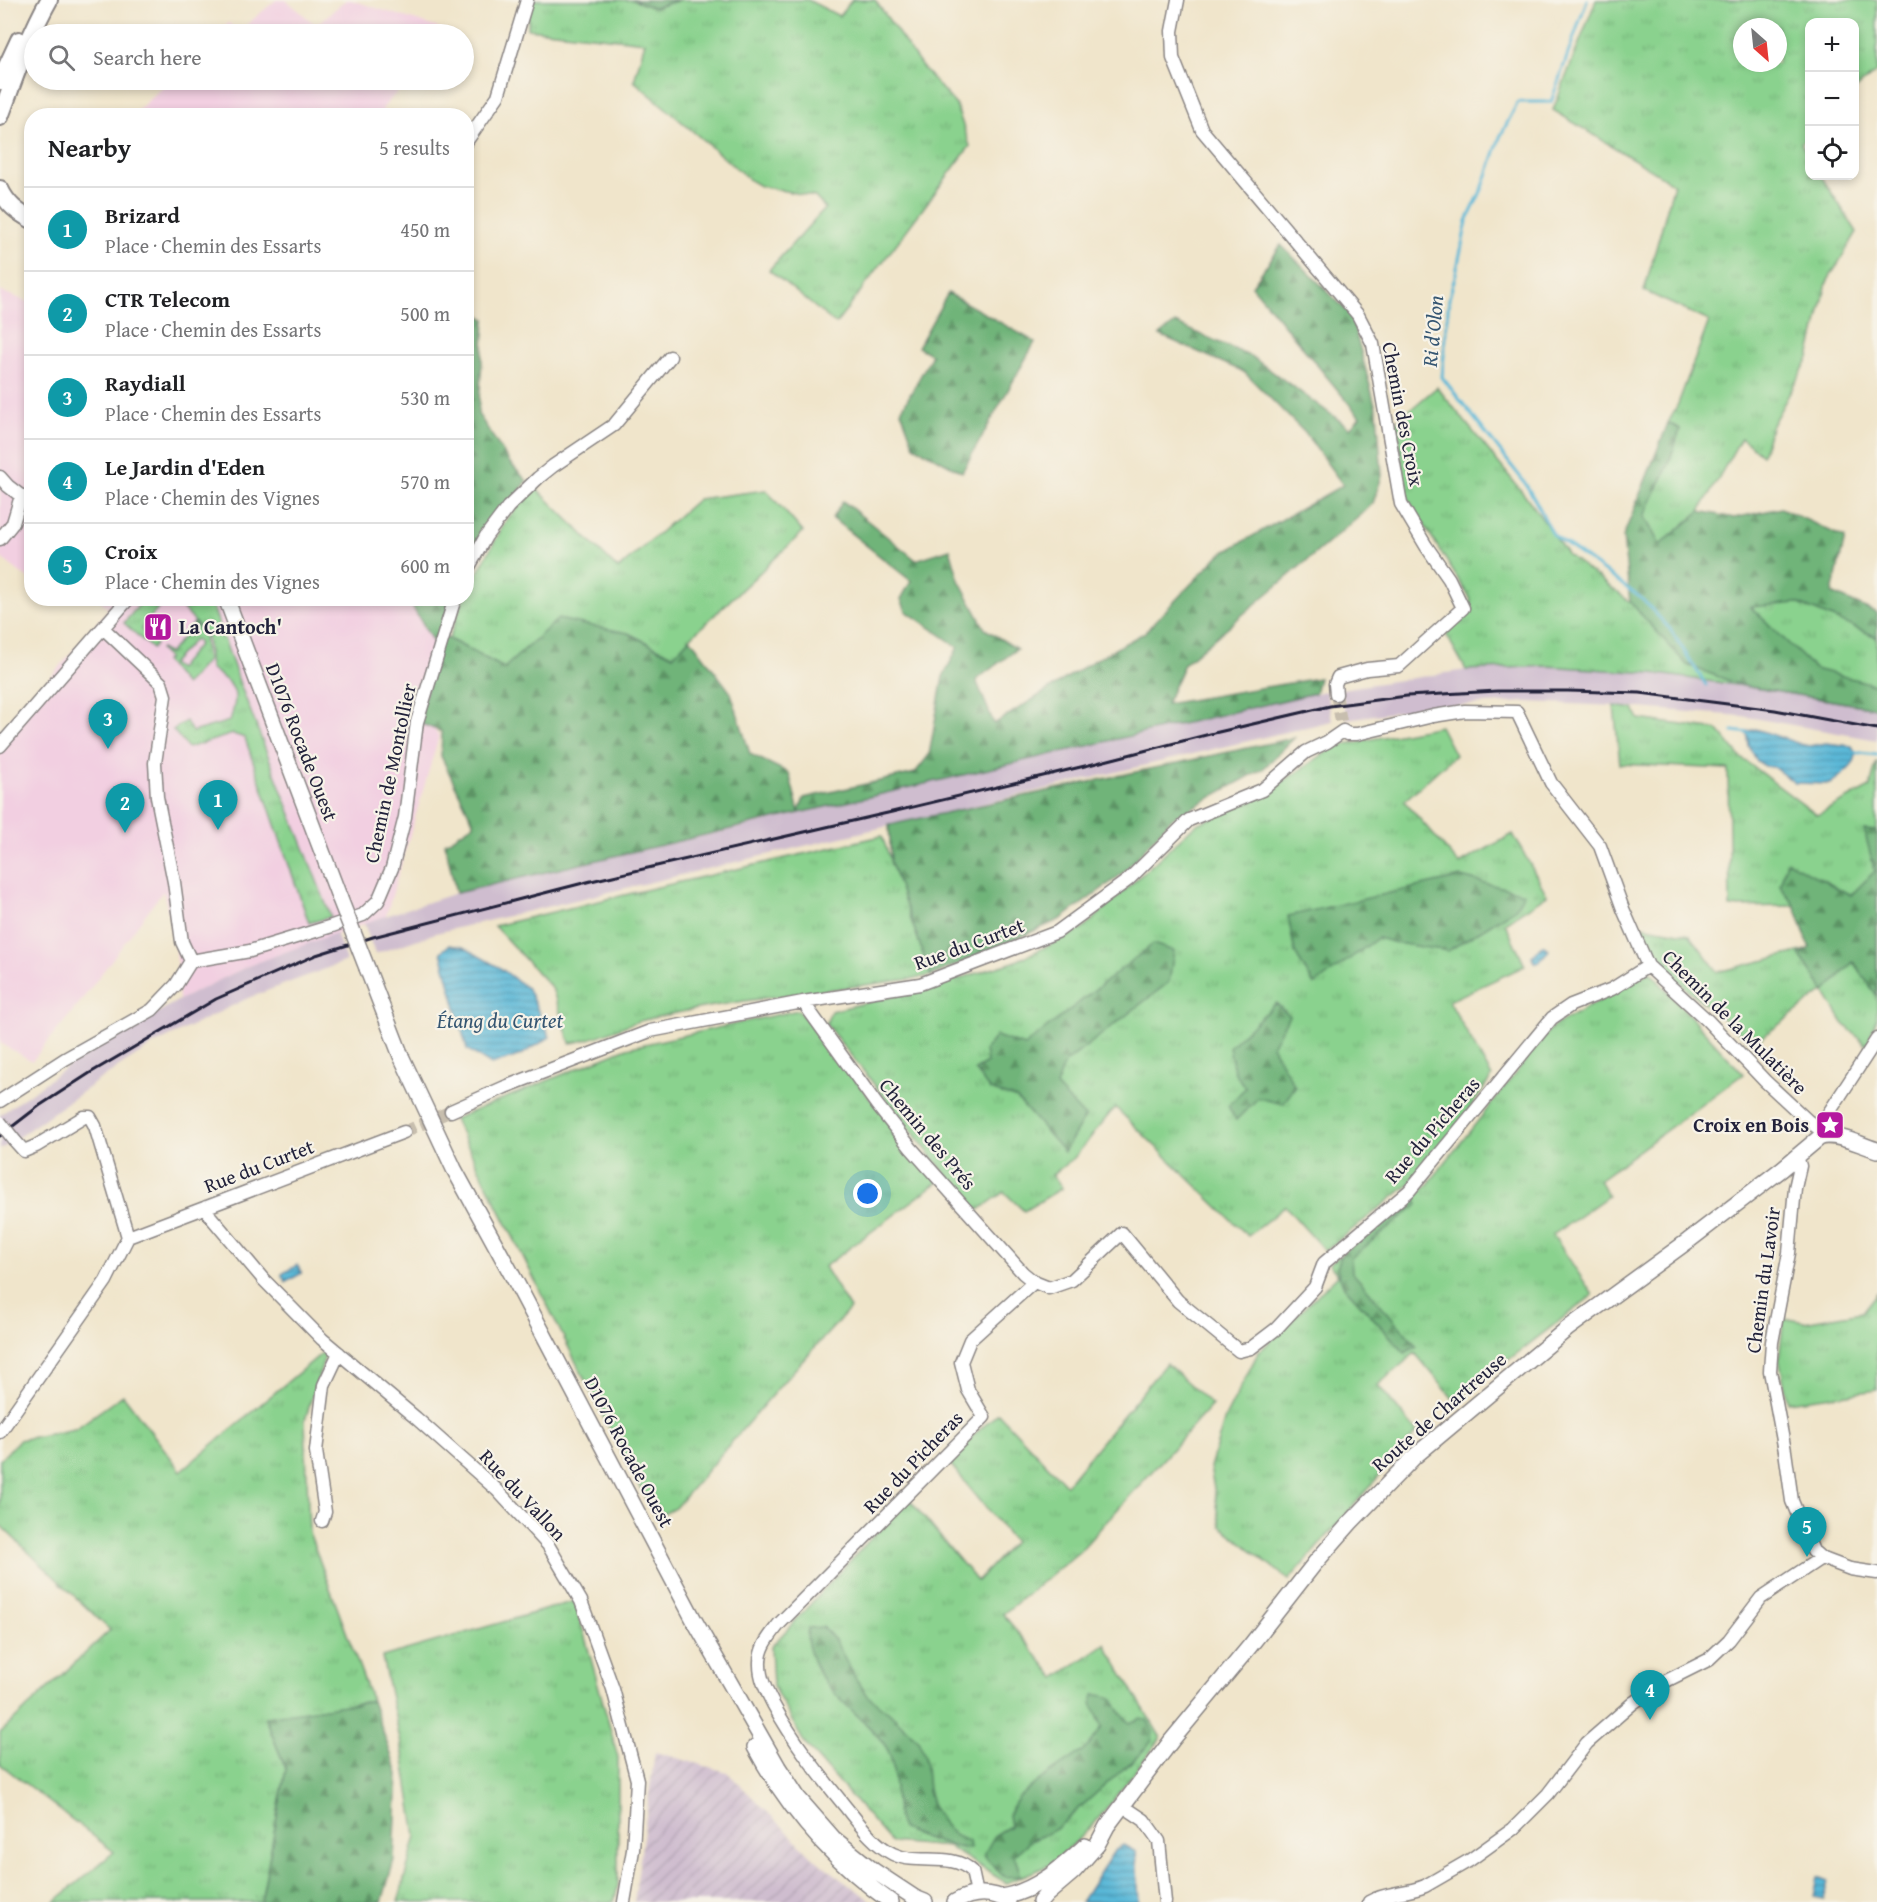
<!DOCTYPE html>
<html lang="en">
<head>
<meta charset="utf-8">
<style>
	:root { --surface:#fff; --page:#f6f6f6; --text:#202124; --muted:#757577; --line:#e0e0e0; --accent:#0b8043 }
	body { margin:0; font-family:"Gentium Book Plus",serif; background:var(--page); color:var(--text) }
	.controls { position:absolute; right:18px; top:18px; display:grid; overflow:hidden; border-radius:12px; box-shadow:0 3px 9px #0003 }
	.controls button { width:54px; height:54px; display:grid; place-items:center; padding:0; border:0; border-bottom:2px solid var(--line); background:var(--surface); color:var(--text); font:30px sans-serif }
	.compass { position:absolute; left:1733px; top:18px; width:54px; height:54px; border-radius:50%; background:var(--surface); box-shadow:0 3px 9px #0003; rotate:153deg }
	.you { position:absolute; left:868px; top:1194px; width:21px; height:21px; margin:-15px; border:4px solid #fff; border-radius:50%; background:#1a73e8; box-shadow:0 0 0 9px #1a73e833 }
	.badge { display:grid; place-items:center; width:39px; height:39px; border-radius:50%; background:var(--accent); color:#fff; font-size:20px; font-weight:700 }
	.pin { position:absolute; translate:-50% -50px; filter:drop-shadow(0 2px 3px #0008) }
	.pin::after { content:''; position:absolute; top:32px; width:21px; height:18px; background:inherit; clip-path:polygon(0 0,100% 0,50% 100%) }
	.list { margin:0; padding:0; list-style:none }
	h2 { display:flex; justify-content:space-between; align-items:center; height:78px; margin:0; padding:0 24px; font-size:26px }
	h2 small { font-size:20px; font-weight:400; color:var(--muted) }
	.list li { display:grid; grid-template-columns:39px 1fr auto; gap:18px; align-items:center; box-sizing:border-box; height:84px; padding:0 24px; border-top:2px solid var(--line) }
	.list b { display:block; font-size:22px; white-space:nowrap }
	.list p { margin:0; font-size:20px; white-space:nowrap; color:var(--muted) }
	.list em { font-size:20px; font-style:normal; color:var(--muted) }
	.icon { flex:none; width:33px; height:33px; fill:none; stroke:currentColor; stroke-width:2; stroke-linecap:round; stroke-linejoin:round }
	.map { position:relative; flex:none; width:1877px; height:1902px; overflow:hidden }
	.search { position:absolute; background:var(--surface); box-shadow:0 3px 9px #0003; left:24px; top:24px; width:450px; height:66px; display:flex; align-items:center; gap:15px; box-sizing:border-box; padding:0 21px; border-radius:33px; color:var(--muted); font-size:22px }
	.panel { position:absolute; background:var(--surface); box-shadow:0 3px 9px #0003; left:24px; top:108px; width:450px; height:498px; border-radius:24px }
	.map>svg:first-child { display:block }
	.built { fill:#f2cfe1 }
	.industrial { fill:url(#industrial-furrows) }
	.railway { fill:#cfbdcf }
	.grass { fill:url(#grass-tufts); stroke:#567a64; stroke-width:1.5; fill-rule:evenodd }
	.forest { fill:url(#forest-firs); stroke:#486b5a; stroke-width:1.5 }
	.water { fill:url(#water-rules); stroke:#3e6c89; stroke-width:1.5 }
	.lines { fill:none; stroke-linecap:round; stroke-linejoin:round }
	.stream { stroke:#59b7d7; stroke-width:3 }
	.minor-tunnel { stroke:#c7beae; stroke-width:12; stroke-dasharray:12 6; stroke-linecap:butt }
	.minor-casing { stroke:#898483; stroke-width:15 }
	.major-casing { stroke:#898483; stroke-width:18 }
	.highway-casing { stroke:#898483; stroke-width:20 }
	.minor { stroke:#fff; stroke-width:12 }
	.major { stroke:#fff; stroke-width:15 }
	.highway { stroke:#fff; stroke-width:16 }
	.rail { stroke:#22223b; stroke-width:3 }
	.minor-bridge-casing { stroke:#898483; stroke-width:15; stroke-linecap:butt }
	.major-bridge-casing { stroke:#898483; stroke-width:18; stroke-linecap:butt }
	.minor-bridge { stroke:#fff; stroke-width:12 }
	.major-bridge { stroke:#fff; stroke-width:15 }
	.labels { text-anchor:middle; stroke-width:4.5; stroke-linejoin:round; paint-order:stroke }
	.street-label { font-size:20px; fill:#22223b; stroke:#f7f3e8 }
	.poi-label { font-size:20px; font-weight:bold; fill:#22223b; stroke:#f7f3e8; text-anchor:start }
	.water-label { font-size:21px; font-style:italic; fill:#355672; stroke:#f7f3e8 }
</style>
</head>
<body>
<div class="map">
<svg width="1877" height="1902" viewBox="0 0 1877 1902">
	<defs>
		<pattern id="industrial-furrows" width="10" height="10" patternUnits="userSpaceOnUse" patternTransform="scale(1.5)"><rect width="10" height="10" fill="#cfbdcf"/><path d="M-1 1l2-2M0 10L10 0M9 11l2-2" fill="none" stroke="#b1a2b3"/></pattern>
		<pattern id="grass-tufts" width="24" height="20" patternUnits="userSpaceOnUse" patternTransform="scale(1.5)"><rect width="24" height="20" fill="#8ad28e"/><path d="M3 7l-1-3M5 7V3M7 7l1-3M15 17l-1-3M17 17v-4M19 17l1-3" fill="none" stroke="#77b47b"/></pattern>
		<pattern id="forest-firs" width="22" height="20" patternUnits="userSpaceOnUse" patternTransform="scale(1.5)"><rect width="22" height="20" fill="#6fb479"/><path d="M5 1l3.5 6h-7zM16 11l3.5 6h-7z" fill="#5b9264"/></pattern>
		<pattern id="water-rules" width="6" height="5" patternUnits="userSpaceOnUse" patternTransform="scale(1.5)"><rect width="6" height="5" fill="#59b7d7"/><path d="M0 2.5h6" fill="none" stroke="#4994b0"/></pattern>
	</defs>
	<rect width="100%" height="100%" fill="#f7f3e8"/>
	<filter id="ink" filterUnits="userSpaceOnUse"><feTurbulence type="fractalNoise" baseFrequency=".0167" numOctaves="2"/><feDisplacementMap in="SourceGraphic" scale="12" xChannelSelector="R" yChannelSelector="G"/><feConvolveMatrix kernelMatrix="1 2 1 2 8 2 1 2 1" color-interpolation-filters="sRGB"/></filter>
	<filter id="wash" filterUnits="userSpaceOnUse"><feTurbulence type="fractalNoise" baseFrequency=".008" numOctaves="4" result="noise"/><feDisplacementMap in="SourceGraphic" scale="24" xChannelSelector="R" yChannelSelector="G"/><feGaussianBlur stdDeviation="1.35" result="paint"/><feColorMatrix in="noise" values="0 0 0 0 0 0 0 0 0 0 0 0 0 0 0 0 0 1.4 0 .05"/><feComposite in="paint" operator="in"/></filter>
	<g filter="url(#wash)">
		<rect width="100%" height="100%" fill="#f0e5cb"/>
		<path class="built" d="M276 0H286L316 25 346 0H351L451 32 449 34H217L229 23 238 32Z
			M170 80H408L382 109 388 115H139L136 112Z
			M0 291 31 303V581L0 557Z
			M99 599H414L442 652 428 721 439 736 386 916 248 966 179 1000 176 943 163 891 78 1005 32 1061 0 1043V736L109 609Z"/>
		<path class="industrial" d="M655 1752 727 1772 816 1860 873 1902H634Z"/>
		<path class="railway" d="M1547 666 1652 673 1743 686 1877 708V740L1742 716 1614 706 1526 702 1430 707 1347 719 1341 689 1466 670Z
			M1326 691 1332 721 436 933 375 954 364 923 456 893 799 814 1200 716Z
			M336 933 346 961 248 998 155 1044 103 1077 0 1150V1115L71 1064 179 1000 248 966Z"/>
		<path class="grass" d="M528 0H633L654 8 680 0H808L839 16 852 0H875L922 67 956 105 970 146 836 324 769 270 825 208 815 197 760 186 751 181 634 81 645 42 528 29Z
			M1596 0H1877V71L1855 90 1854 22H1810L1809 134 1801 143 1809 157 1810 176H1821L1857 232 1827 282 1809 358 1772 425 1762 455 1741 438 1700 511 1660 545 1644 516 1668 466 1680 429 1668 423 1678 404 1709 321 1644 291 1674 184 1553 110ZM1742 27H1778V63H1742Z
			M1437 387 1531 503 1567 554 1630 602 1797 603 1877 637V708L1743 686 1652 673 1547 666 1466 670 1446 634 1471 600 1406 496 1397 421Z
			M536 488 618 569 698 499 766 490 803 532 690 638 674 656 628 633 504 668 449 639 463 599 466 598 467 592 507 519Z
			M144 599H166L141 629 156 644 152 649 124 623Z
			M174 599H210L240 684 331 917 309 923 245 738 233 734 188 748 173 730 186 721 192 732 230 721C240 689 236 687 210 668L207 635Z
			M194 623 204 636 207 661 185 685 165 661 168 658 160 650 161 649 169 654ZM195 639 199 644 178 669 171 664Z
			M1614 706 1634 709 1639 719 1718 730 1740 757 1817 815 1870 787 1877 761V1017L1867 1046 1843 1023 1824 991 1753 1044 1679 982 1636 925 1690 935 1718 972 1810 949 1795 906 1730 907 1728 769 1620 764Z
			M1440 726 1455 755 1404 801 1459 864 1513 834 1547 895 1505 923 1525 966 1449 1001 1492 1077 1425 1172 1325 1251 1285 1206 1248 1236 1115 1107 1074 1158 1052 1175 1062 1188 1024 1211 1004 1192 976 1212 826 1024 831 1011 928 988 1014 962 1083 929 1195 825 1258 798 1336 746Z
			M882 836 931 976C836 990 738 998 644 1020 618 1026 597 1040 570 1043L552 988 494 926 654 888Z
			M1650 972 1743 1074 1599 1180 1608 1196 1553 1235 1593 1295 1455 1401 1415 1353 1378 1385 1417 1432 1289 1580 1221 1526 1210 1467 1225 1418 1258 1353 1338 1275 1329 1264 1425 1188 1552 1027Z
			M798 1010 938 1182 824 1267 850 1309 785 1380 675 1508 656 1518 604 1418 454 1119 627 1048Z
			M1877 1293V1390L1788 1402 1779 1359 1784 1318 1804 1322 1862 1312Z
			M327 1349 305 1420 309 1532 372 1701 265 1718 286 1769 261 1902H54L114 1852 0 1764V1733L110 1630 0 1525V1460L19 1440 75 1429 123 1395 181 1471Z
			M1166 1363 1212 1405 1079 1552 1003 1614 1055 1678 1105 1644 1161 1738 1095 1823 1052 1864 1006 1883 949 1847 891 1842 805 1744 773 1686 771 1647 908 1498 977 1581 1014 1542 947 1460 998 1413 1066 1485Z
			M575 1601 618 1757V1885L614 1902H398L416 1836 403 1753 382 1657Z"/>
		<path class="forest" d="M633 0H678L654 8Z
			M1281 245 1351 315 1377 412 1382 476 1373 503 1361 515 1184 664 1166 704 1319 678 1315 693 456 893 445 843 474 824 441 756 442 732 417 722 438 651 408 599H453L443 636 504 668 558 619 628 633 673 656 690 638 731 693 750 754 789 773 799 812 804 798 915 773 929 755 943 677 958 647 906 611 901 599 911 581 832 518 843 501 916 560 950 549 959 580 985 629 1017 649 976 680 994 724 1095 660 1144 633 1219 555 1343 485 1305 433 1244 372 1160 335 1175 323 1252 357 1350 428 1360 417 1252 286Z
			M948 293 1035 342 962 472 914 446 901 411 932 355 918 347Z
			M466 308H468L485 319 478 414 510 463 527 481 467 565Z
			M1668 423 1680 429 1668 466 1644 516 1660 545 1700 511 1734 518 1781 508 1845 538 1832 593 1877 613V637L1797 603 1751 607 1815 669 1877 685V708L1743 686 1687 665 1630 602 1623 537Z
			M1294 738 1263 769 1171 819 1122 874 1061 919 931 976 891 863 889 825Z
			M1864 830 1877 831V996L1853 962 1825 992 1799 954 1810 948 1795 906 1780 885 1787 861 1851 895 1875 871Z
			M1461 877 1524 893 1515 909 1448 951 1396 943 1378 938 1314 985 1295 953 1288 916Z
			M1153 944 1174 951 1169 982 1065 1063 1056 1086 1085 1117 1064 1152 1017 1099 990 1090 975 1070 987 1063 985 1050 996 1036 1024 1046Z
			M1276 1003 1289 1016 1272 1046 1295 1087 1283 1104 1258 1098 1236 1120 1228 1106 1245 1088 1234 1071 1229 1047Z
			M1415 1195 1418 1204 1351 1258 1352 1272 1417 1346 1405 1353 1343 1285 1337 1269 1341 1254Z
			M823 1627 835 1640 856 1679 869 1697 889 1712 918 1740 925 1756 928 1790 933 1808 946 1827 954 1835 969 1842 970 1849C947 1847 923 1838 902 1829 891 1806 899 1767 886 1747 863 1713 824 1696 811 1655 808 1645 806 1639 808 1628Z
			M1094 1695C1124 1695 1111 1710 1130 1723L1141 1718 1147 1720 1153 1732 1152 1741 1140 1754 1056 1829 1029 1842 1014 1855 1021 1876 1004 1877 983 1856 995 1835 1010 1826 1008 1815 1018 1798 1038 1781 1089 1746 1102 1727 1092 1703Z
			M372 1701 398 1774 394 1860 382 1902H261L286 1769 265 1717Z"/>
		<path class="water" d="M1756 729 1800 744 1809 746 1826 743 1852 746C1864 763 1842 774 1830 784L1795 783 1773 767 1765 766 1757 761 1749 746 1747 732Z
			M449 945 463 947 500 968 528 989 550 1037 521 1055 491 1065 467 1049 441 952Z
			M1543 945 1549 950 1538 962H1534L1532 956Z
			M297 1265 302 1273 286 1282 282 1276V1274Z
			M1123 1845 1136 1852 1139 1902H1081L1114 1851Z
			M1818 1877 1829 1881 1824 1899 1814 1897Z"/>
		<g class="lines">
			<path class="stream" d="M1587 0 1551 102H1518L1500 137 1483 187 1467 221 1456 273 1449 298 1442 377 1525 483 1540 509 1552 534 1641 598 1670 629 1706 685
				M1733 731 1749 733
				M1852 752 1877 755"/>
		</g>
	</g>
	<g filter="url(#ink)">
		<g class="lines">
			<path class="minor-tunnel" d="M1336 694 1341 721
				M404 1132 451 1111"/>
			<g class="minor-casing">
				<path id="minor" d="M1178 0 1172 31 1173 58 1202 130 1358 315 1373 344 1401 504 1426 546 1449 579 1463 608 1399 666 1367 669 1338 677 1335 684 1336 694
					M466 142 498 96 527 0
					M0 477 8 486 21 496
					M0 539 13 523 21 496H32
					M466 572 486 536 508 507 538 478 553 466 614 425 670 357
					M103 628 161 683 165 696 155 763 157 797 174 882 182 942 191 961
					M1343 731 1348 734H1357L1433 716 1465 711 1517 712 1551 783 1600 846 1623 909 1648 966 1707 1020 1765 1081 1808 1121 1821 1130 1824 1136
					M0 746 129 598
					M191 961 250 951 332 926 363 915 378 901 392 868 405 817 417 722 455 598
					M803 1002 877 1105 911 1148 1023 1273 1034 1282 1049 1288 1072 1280 1122 1233 1178 1301 1239 1351 1251 1348 1276 1329 1315 1287 1324 1263 1409 1191 1552 1018 1571 1005 1612 989 1648 966
					M0 1101 65 1059 152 1010 176 985 191 961
					M451 1111 505 1087 650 1031 803 1002 920 984 1057 932 1128 880 1189 820 1262 790 1306 752 1327 742 1343 731
					M1819 1128 1877 1039
					M15 1141 24 1151 36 1146 84 1117H90L95 1126 128 1237
					M1797 1157 1800 1166 1795 1188 1789 1253 1772 1342 1770 1371 1785 1451 1792 1501 1813 1551 1821 1558 1850 1569 1877 1573
					M206 1207 210 1216 263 1279 322 1339 416 1418 497 1490 548 1545 581 1601 613 1689 637 1780 633 1850 624 1902
					M128 1237 404 1132
					M0 1432 106 1281 128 1237
					M322 1521 325 1512 316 1451 324 1385 339 1353
					M1123 1806 1144 1820 1159 1841 1165 1902
					M977 1894 972 1871C951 1851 918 1866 893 1854 873 1844 858 1822 844 1805 818 1773 793 1741 773 1704 767 1692 760 1679 760 1665 759 1648 769 1637 779 1624L984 1417 968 1390 961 1362 970 1340 1034 1282
					M1369 1902C1386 1892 1406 1894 1425 1886L1470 1860 1513 1829 1548 1794 1587 1743 1633 1703 1662 1683 1708 1660 1729 1640 1761 1598 1821 1558"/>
			</g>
			<g class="major-casing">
				<path id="major" d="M226 598 340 899
					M367 968 401 1056 454 1169 517 1284 694 1620 778 1767 798 1798 833 1838 874 1871 915 1898 925 1902
					M755 1747C788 1809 833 1861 891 1902
					M1001 1897C1035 1892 1061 1868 1085 1846
					M955 1902C972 1892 991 1891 1008 1901
					M1040 1902 1046 1895 1073 1872 1097 1845 1107 1826 1172 1740 1250 1646 1315 1563 1350 1523 1415 1456 1567 1329 1688 1241 1782 1169 1819 1138C1833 1131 1861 1145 1877 1150"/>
			</g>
			<g class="highway-casing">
				<path id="highway" d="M0 81 19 40
					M0 117C15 77 28 37 49 0
					M0 189C7 204 17 212 32 220"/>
			</g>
			<use href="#minor" class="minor"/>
			<use href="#major" class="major"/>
			<use href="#highway" class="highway"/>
			<path class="rail" d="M0 1136 39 1106 90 1073 216 999 316 955 373 937 591 881 892 812 1089 765 1210 734 1330 706 1407 696 1497 691H1568L1640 693 1775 710 1877 729"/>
			<g class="minor-bridge-casing">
				<path id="minor-bridge" d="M0 1122 15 1141"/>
			</g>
			<g class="major-bridge-casing">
				<path id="major-bridge" d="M340 899 367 968"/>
			</g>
			<use href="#minor-bridge" class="minor-bridge"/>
			<use href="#major-bridge" class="major-bridge"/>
		</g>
	</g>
	<defs>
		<g id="restaurant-square" transform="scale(1.5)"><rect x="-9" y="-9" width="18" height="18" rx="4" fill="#b5179e" stroke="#f7f3e8"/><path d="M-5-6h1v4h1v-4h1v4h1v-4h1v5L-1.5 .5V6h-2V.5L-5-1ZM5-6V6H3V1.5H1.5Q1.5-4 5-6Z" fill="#fff"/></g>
		<g id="sight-square" transform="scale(1.5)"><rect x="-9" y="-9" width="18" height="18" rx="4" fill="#b5179e" stroke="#f7f3e8"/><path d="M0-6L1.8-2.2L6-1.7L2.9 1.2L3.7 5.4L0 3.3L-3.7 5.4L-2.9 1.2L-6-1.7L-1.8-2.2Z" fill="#fff"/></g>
	</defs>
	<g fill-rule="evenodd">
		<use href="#restaurant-square" x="158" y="627"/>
		<use href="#sight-square" x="1830" y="1125"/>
	</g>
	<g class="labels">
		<g class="street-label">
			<text transform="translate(1403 414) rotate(79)" y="7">Chemin des Croix</text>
			<text transform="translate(302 742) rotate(69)" y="7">D1076 Rocade Ouest</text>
			<text transform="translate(390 773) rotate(-78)" y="7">Chemin de Montollier</text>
			<text transform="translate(969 944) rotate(-20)" y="7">Rue du Curtet</text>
			<text transform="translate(1735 1022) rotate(45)" y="7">Chemin de la Mulatière</text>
			<text transform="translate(1432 1130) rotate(-49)" y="7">Rue du Picheras</text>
			<text transform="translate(928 1134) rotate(50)" y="7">Chemin des Prés</text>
			<text transform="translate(259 1166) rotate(-21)" y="7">Rue du Curtet</text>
			<text transform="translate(1763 1280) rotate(-82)" y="7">Chemin du Lavoir</text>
			<text transform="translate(1439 1412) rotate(-41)" y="7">Route de Chartreuse</text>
			<text transform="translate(629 1452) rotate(62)" y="7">D1076 Rocade Ouest</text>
			<text transform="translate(913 1462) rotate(-46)" y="7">Rue du Picheras</text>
			<text transform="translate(523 1495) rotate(47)" y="7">Rue du Vallon</text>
		</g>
		<g class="poi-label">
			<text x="179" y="634">La Cantoch'</text>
			<text x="1809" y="1132" text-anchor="end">Croix en Bois</text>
		</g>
		<g class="water-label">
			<text transform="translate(1433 331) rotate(-85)" y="7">Ri d'Olon</text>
			<text x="500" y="1028">Étang du Curtet</text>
		</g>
	</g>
</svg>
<div class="controls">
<button>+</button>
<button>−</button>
<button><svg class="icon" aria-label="locate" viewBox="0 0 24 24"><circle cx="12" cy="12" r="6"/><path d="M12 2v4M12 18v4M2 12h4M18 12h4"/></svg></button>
</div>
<svg class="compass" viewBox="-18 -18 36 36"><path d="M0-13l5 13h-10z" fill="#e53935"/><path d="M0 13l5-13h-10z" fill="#757577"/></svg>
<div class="you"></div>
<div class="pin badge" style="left:218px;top:830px;background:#0f9aa8">1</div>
<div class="pin badge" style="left:125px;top:833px;background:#0f9aa8">2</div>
<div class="pin badge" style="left:108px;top:749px;background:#0f9aa8">3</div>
<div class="pin badge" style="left:1650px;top:1720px;background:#0f9aa8">4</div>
<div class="pin badge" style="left:1807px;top:1557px;background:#0f9aa8">5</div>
<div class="search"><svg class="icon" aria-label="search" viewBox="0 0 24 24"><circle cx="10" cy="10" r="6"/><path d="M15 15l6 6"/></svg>Search here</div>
<section class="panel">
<h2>Nearby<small>5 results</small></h2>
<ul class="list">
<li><span class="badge" style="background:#0f9aa8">1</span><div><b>Brizard</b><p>Place · Chemin des Essarts</p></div><em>450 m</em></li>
<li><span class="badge" style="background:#0f9aa8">2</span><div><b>CTR Telecom</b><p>Place · Chemin des Essarts</p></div><em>500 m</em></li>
<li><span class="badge" style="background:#0f9aa8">3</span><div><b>Raydiall</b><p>Place · Chemin des Essarts</p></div><em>530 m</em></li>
<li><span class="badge" style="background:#0f9aa8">4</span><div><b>Le Jardin d'Eden</b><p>Place · Chemin des Vignes</p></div><em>570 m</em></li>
<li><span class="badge" style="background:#0f9aa8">5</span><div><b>Croix</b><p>Place · Chemin des Vignes</p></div><em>600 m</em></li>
</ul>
</section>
</div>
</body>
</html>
